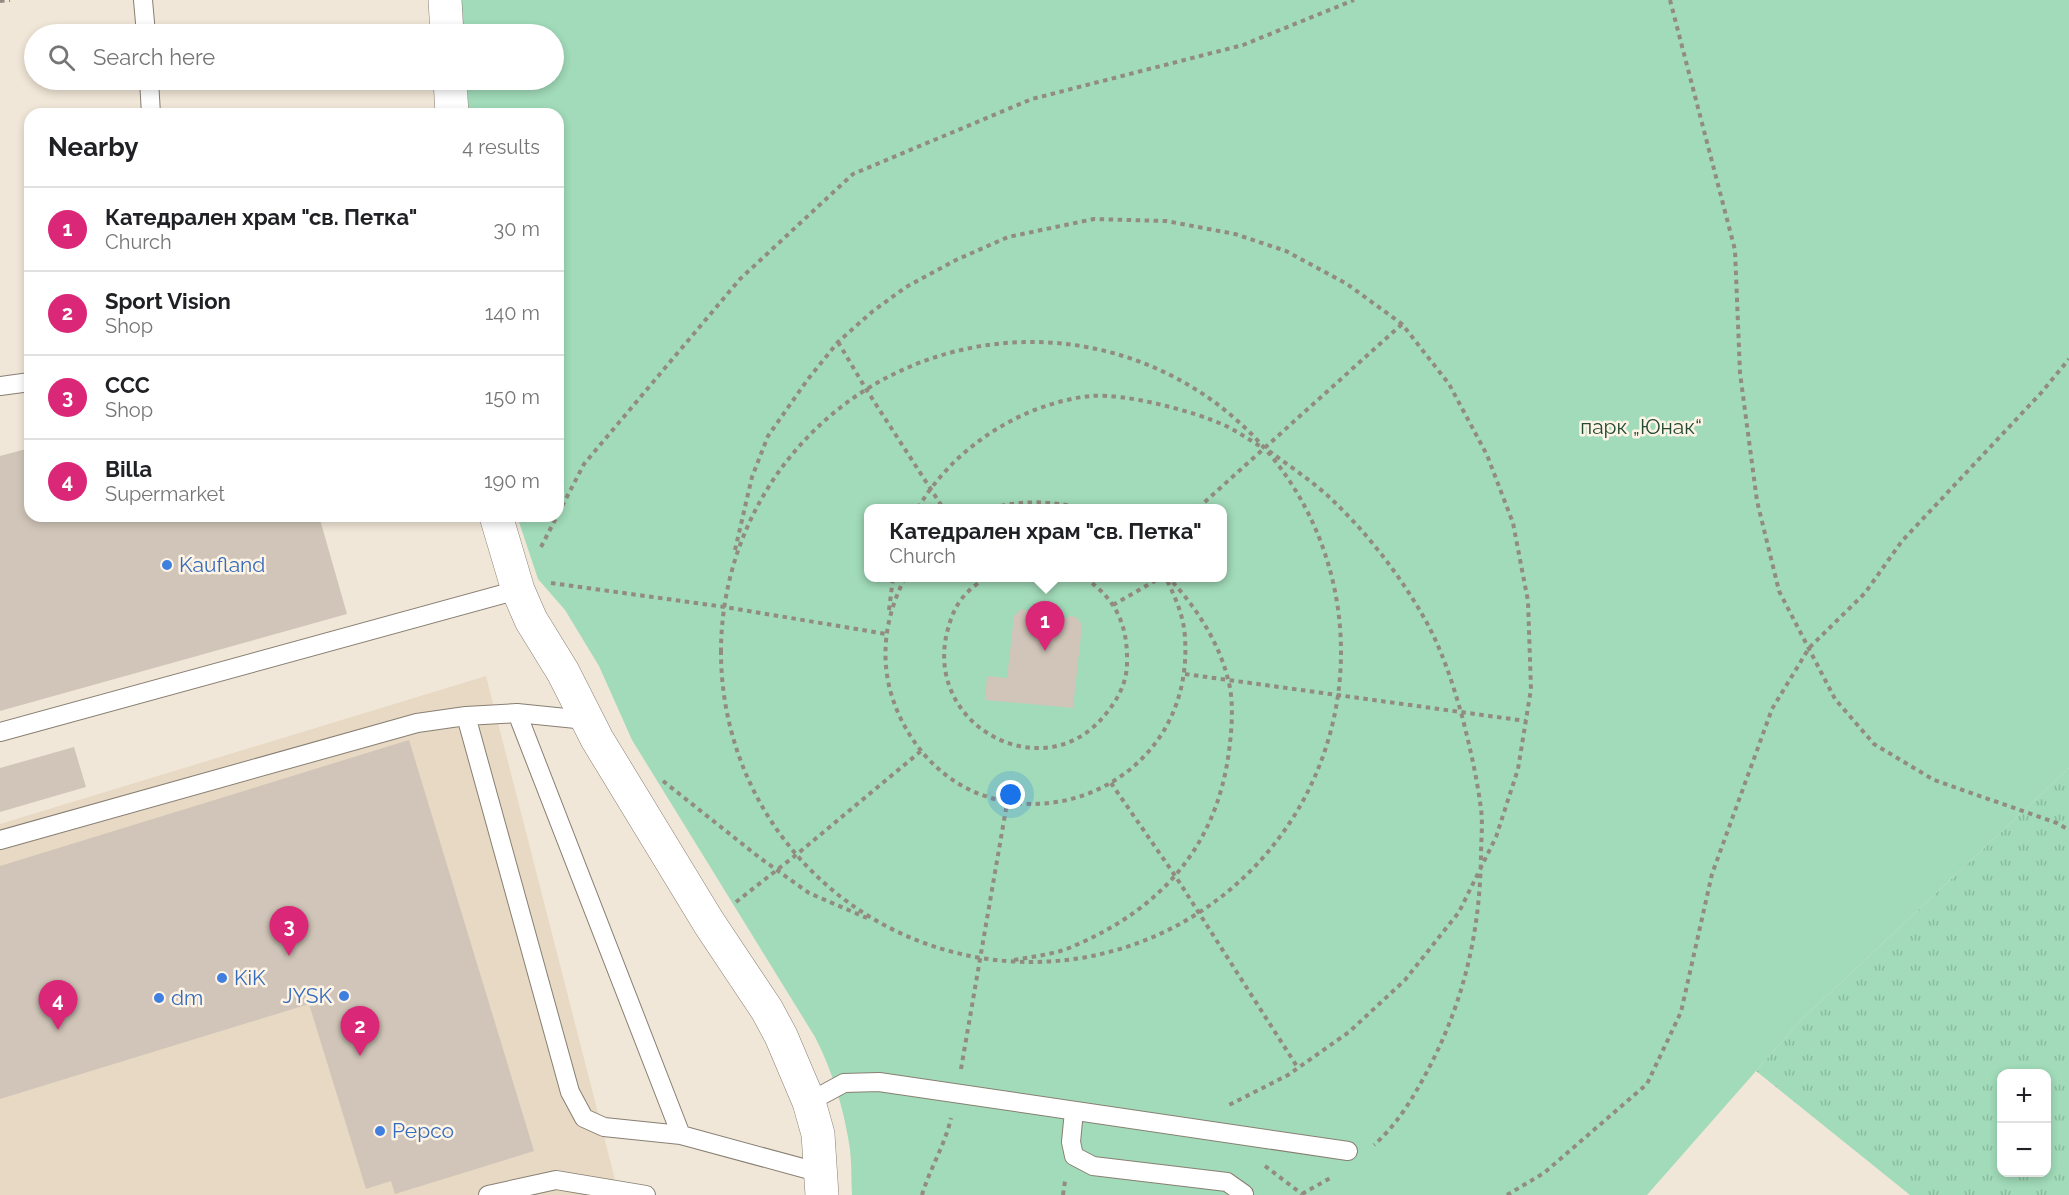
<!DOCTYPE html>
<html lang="en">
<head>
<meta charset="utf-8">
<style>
	:root { --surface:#fff; --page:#f6f6f6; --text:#202124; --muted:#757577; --line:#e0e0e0; --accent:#db2777 }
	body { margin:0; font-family:Raleway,sans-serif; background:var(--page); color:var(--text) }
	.controls { position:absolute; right:18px; bottom:18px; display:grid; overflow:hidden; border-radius:12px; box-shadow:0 3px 9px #0003 }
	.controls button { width:54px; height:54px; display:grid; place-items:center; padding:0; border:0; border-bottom:2px solid var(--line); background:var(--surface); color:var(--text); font:30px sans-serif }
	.you { position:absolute; left:1011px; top:795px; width:21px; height:21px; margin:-15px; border:4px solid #fff; border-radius:50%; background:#1a73e8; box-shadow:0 0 0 9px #1a73e833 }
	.badge { display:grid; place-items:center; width:39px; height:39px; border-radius:50%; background:var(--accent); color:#fff; font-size:20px; font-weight:700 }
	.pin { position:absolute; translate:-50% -50px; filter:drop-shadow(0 2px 3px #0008) }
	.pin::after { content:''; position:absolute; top:32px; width:21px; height:18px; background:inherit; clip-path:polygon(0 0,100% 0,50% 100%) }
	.popup { position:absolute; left:864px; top:504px; width:363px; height:78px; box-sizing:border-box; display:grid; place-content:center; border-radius:12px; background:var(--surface); filter:drop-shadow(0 2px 4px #0005); font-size:20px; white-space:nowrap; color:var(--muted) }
	.popup b { font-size:22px; color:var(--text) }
	.popup::after { content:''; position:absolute; left:50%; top:100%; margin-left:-12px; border:12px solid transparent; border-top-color:var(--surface) }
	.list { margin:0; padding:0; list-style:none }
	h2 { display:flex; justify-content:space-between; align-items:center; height:78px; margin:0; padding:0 24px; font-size:26px }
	h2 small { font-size:20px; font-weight:400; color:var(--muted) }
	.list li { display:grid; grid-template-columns:39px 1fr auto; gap:18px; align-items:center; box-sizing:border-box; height:84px; padding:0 24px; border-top:2px solid var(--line) }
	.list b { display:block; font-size:22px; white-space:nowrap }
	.list p { margin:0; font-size:20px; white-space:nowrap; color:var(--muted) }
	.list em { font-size:20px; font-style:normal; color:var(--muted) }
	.icon { flex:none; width:33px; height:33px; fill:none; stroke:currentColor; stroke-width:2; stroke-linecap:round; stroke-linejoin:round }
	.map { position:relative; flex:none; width:2069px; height:1195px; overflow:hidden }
	.search { position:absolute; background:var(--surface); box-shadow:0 3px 9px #0003; left:24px; top:24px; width:540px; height:66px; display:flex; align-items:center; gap:15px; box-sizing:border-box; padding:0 21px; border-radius:33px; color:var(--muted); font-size:22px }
	.panel { position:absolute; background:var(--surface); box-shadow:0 3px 9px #0003; left:24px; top:108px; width:540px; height:414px; border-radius:18px }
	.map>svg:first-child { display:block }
	.built { fill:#e7d9c4 }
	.grass { fill:url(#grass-tufts); fill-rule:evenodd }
	.park { fill:#a1dbb9; fill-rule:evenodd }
	.building { fill:#d0c5b8 }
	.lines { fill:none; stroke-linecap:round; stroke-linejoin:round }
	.service-casing { stroke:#887f72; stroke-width:20 }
	.minor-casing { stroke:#887f72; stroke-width:34 }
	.path { stroke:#928b81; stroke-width:4; stroke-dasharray:4.5 4.5; stroke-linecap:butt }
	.service { stroke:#fff; stroke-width:18 }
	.minor { stroke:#fff; stroke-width:33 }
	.shop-dot { fill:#3f7fe0; stroke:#fef4e5; stroke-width:2 }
	.labels { text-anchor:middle; stroke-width:5; stroke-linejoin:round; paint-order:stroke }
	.park-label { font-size:21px; fill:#224a35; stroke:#fef4e5 }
	.shop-label { font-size:21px; fill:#366cbe; stroke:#fef4e5; text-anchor:start }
</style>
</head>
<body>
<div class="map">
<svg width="2069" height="1195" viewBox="0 0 2069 1195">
	<defs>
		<pattern id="grass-tufts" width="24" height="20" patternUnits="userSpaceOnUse" patternTransform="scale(1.5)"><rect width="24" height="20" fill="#a1dbb9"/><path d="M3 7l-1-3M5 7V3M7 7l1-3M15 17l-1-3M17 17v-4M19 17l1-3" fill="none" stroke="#8abb9e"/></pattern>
	</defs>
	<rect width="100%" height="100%" fill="#f1e7d8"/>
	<path class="built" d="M486 676 619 1195H0V824Z"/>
	<path class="grass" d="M2069 768V1195H1910L1756 1071 1800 1021ZM2002 1074H2046V1172H2002Z"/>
	<path class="park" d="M461 0H2069V768L1800 1021 1647 1195H852C851 1178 852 1160 849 1143 843 1106 832 1070 815 1037L632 740 599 666 565 610 538 579 517 516H558V114H469L467 80H554V34H463ZM868 508H1222V578H868Z"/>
	<path class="building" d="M30 448V516H319L347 614 0 711V456Z
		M1021 609 1032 611 1036 621 1039 615 1048 611 1055 614 1059 625 1063 619 1070 616 1076 617 1081 623 1082 626 1073 708 985 700 987 676 1007 678 1014 616Z
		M409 740 534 1151 395 1194 391 1181 366 1189 309 1004 0 1099V866Z
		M74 747 86 787 0 812V768Z"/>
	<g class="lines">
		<g class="service-casing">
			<path id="service" d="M143 0 146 34
				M149 80 151 114
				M0 386 30 382
				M517 713 681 1135
				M466 716 570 1092 584 1118 604 1127 681 1135 821 1173
				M0 732 518 590
				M0 840 417 723 466 716 517 713 586 720
				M809 1102 844 1083 879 1082 1348 1151
				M1074 1111 1071 1142 1074 1156 1093 1166 1227 1182 1244 1194
				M488 1195 556 1180 646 1195"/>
		</g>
		<g class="minor-casing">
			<path id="minor" d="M445 0 447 34
				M450 80 452 114
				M496 516 518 590 531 620 563 672 597 739 709 923 767 1010 781 1036 809 1102 818 1134 822 1195"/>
		</g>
		<path class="path" d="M1670 0 1735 250 1740 373 1757 501 1779 591 1835 699 1874 744 1934 780 2057 823 2069 830
			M0 1 10 0
			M838 342 866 389 943 508
			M721 652a310 310 0 1 1 620 0a310 310 0 1 1-620 0Z
			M1269 451C1288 465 1309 479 1327 495 1366 531 1401 576 1427 623 1443 653 1453 684 1462 716 1470 747 1477 778 1481 809 1483 824 1481 840 1481 855 1480 930 1465 997 1431 1064 1416 1093 1399 1123 1374 1145
			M918 508C953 448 1022 403 1091 396 1125 393 1193 411 1224 425 1237 431 1248 439 1260 446
			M992 508C1023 500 1050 501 1082 508
			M1198 508 1402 324
			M558 514 584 464 740 279 853 174 1032 99 1243 45 1354 0
			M541 547 557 516
			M735 550 752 477 768 436 808 379 838 342 873 311 906 287 956 260 1008 237 1094 219 1166 221 1235 234 1286 251 1347 284 1402 324 1449 384 1487 455 1513 523 1528 601 1531 689 1518 769 1496 837 1459 912 1405 980 1349 1032 1288 1075 1229 1105
			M905 578C882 622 878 671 900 717 973 870 1196 807 1185 638 1184 616 1175 597 1166 578
			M985 578C978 583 970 589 964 596 954 607 949 623 946 637 928 729 1045 788 1104 716 1117 701 1127 683 1127 663 1128 625 1116 599 1085 578
			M551 583 725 607 886 634
			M1113 605 1160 578
			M889 610 893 578
			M1185 674 1526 721
			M663 781 760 858 809 893 867 918
			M1111 783 1176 877 1298 1068
			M736 902 796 855 921 751
			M1014 960C1035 956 1058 954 1076 945 1162 908 1217 845 1229 751 1232 728 1234 701 1228 679 1218 640 1195 606 1169 578
			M961 1069 1007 803
			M1265 1166 1302 1194
			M1302 1194 1332 1177
			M922 1195C930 1168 945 1145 951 1118
			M1063 1195 1065 1181
			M1507 1195 1544 1173 1647 1084 1681 1012 1712 874 1772 709 1809 648 1865 593 1902 541 2041 393 2069 359"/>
		<use href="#service" class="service"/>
		<use href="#minor" class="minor"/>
	</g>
	<g class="shop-dot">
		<circle cx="167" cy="565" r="6"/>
		<circle cx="222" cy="978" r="6"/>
		<circle cx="344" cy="996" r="6"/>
		<circle cx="159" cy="998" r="6"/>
		<circle cx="380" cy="1131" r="6"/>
	</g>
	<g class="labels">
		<g class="park-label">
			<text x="1641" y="434">парк „Юнак“</text>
		</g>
		<g class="shop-label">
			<text x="179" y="572">Kaufland</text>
			<text x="234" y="985">KiK</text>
			<text x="332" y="1003" text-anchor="end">JYSK</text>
			<text x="171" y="1005">dm</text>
			<text x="392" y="1138">Pepco</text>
		</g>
	</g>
</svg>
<div class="controls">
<button>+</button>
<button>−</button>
</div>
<div class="you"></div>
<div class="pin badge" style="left:1045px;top:651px">1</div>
<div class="popup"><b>Катедрален храм &quot;св. Петка&quot;</b>Church</div>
<div class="pin badge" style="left:360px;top:1056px">2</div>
<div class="pin badge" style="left:289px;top:956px">3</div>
<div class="pin badge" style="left:58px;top:1030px">4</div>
<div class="search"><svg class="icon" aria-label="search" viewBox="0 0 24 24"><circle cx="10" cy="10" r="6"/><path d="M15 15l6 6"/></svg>Search here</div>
<section class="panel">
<h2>Nearby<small>4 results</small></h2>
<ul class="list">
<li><span class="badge">1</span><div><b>Катедрален храм &quot;св. Петка&quot;</b><p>Church</p></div><em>30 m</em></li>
<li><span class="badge">2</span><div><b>Sport Vision</b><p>Shop</p></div><em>140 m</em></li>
<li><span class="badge">3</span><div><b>CCC</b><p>Shop</p></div><em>150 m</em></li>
<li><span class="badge">4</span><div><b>Billa</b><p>Supermarket</p></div><em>190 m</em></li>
</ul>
</section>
</div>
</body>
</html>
